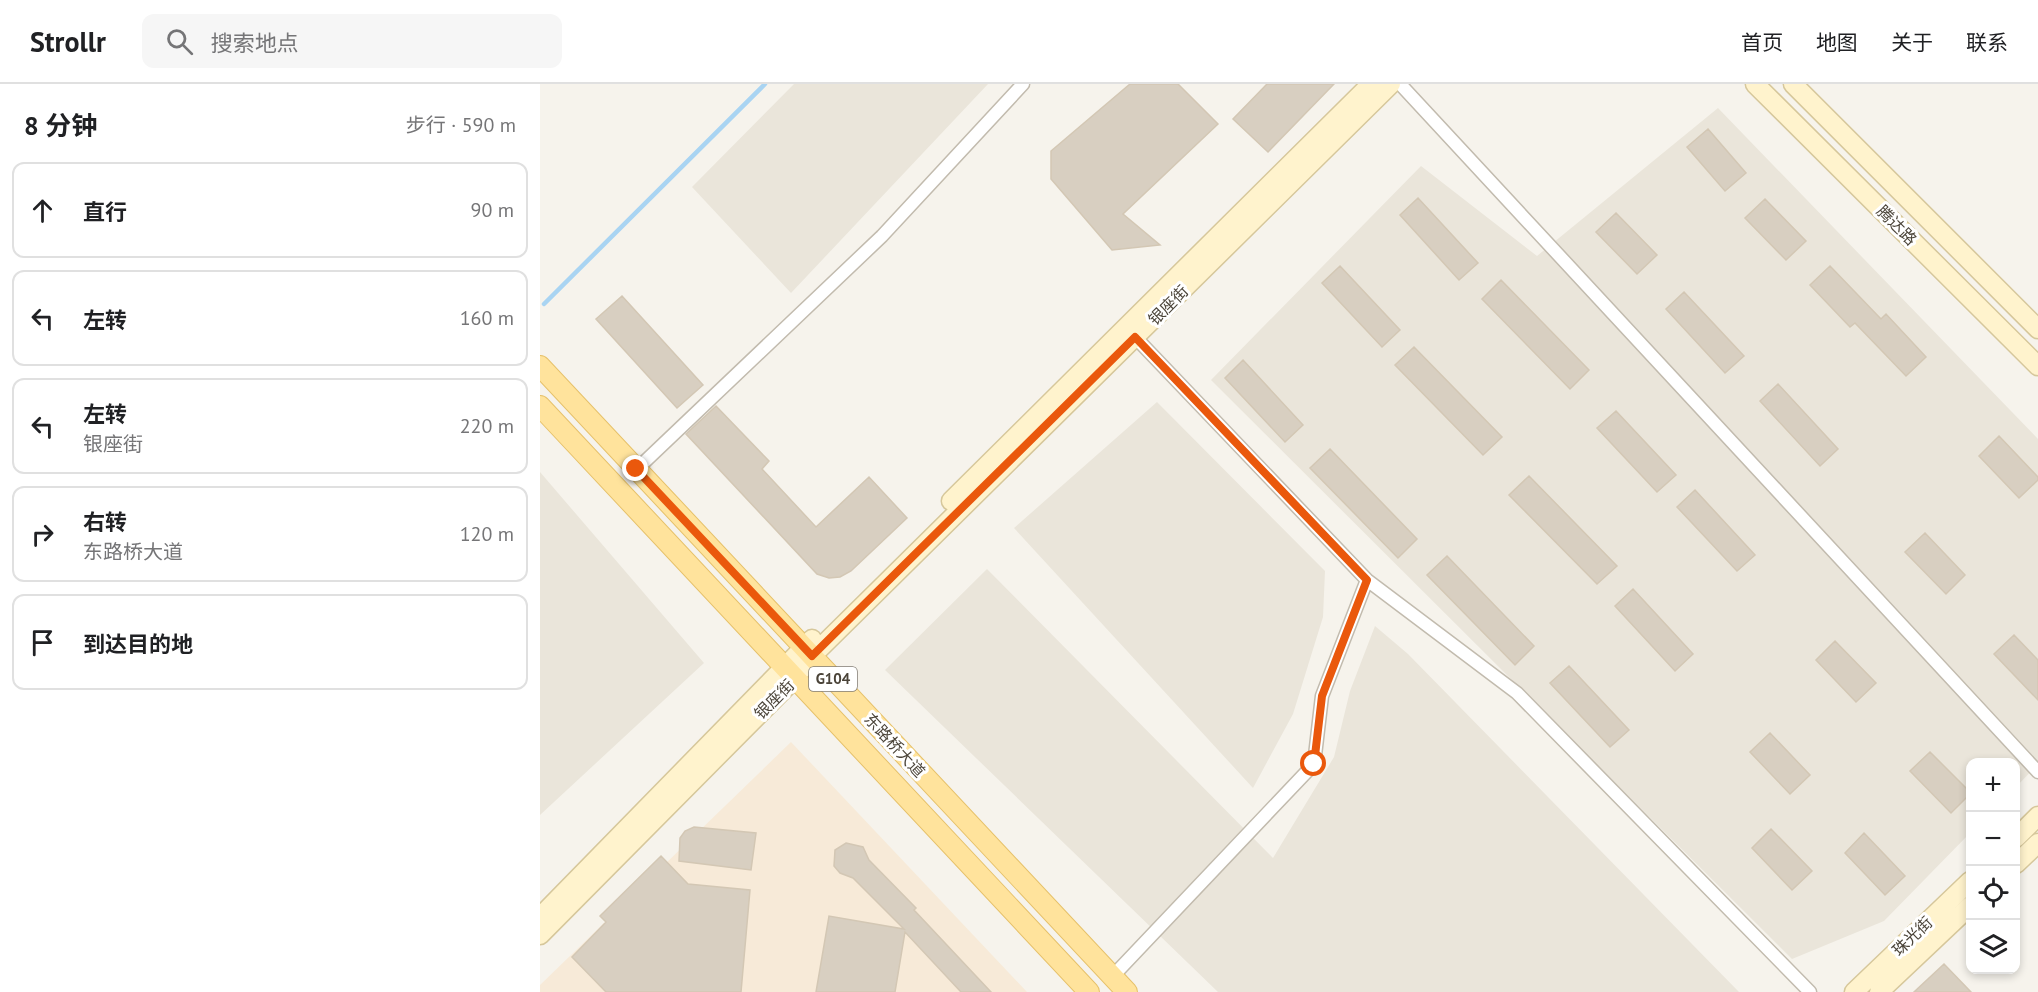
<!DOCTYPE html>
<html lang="zh">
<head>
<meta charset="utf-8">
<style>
	:root { --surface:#fff; --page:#f6f6f6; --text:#202124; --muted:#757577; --line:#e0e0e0 }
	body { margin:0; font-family:"PT Sans","Noto Sans SC",sans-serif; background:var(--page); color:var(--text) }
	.controls { position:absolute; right:18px; bottom:18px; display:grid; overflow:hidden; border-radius:12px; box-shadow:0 3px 9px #0003 }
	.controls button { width:54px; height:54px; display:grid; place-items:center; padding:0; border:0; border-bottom:2px solid var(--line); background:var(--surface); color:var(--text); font:30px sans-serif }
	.stop { position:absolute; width:18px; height:18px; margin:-14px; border:4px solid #ea580c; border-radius:50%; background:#fff }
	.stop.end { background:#ea580c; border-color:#fff; box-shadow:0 2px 6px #0008 }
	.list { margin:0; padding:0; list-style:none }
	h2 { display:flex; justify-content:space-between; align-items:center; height:78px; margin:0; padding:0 24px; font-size:26px }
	h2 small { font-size:20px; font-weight:400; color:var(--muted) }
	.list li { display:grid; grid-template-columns:39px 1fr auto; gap:18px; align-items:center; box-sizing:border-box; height:96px; margin:0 12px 12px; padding:0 12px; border:2px solid var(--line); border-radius:12px }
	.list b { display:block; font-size:22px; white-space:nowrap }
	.list p { margin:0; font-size:20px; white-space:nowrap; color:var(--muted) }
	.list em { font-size:20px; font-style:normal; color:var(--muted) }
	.icon { flex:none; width:33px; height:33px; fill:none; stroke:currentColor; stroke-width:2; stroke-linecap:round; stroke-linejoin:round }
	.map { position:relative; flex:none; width:1498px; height:908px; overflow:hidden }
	header { display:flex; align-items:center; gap:36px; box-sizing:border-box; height:84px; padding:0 30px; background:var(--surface); border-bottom:2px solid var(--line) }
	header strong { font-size:28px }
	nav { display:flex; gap:33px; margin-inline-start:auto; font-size:21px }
	.search { width:420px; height:54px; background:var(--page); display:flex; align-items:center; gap:15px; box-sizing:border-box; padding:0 21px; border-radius:12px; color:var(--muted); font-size:22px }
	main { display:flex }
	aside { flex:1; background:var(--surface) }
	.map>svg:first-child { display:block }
	.residential { fill:#eae5da }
	.commercial { fill:#f7ead8 }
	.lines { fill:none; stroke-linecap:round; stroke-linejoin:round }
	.stream { stroke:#a9d4f2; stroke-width:4.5 }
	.building { fill:#d8cfc1; stroke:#d3c7b4; stroke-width:1.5 }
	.minor-casing { stroke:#c2bbae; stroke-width:15 }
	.secondary-casing { stroke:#d6c79b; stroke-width:21 }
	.primary-casing { stroke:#e6c16a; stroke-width:22 }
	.minor { stroke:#fff; stroke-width:12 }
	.secondary { stroke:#fff3cd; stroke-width:18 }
	.primary { stroke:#ffe39c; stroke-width:20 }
	.route { stroke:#ea580c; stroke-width:8 }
	.labels { text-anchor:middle; stroke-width:6; stroke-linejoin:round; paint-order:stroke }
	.shield { fill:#fff; stroke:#817c74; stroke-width:1.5 }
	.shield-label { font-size:15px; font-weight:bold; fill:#4b4439 }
	.street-label { font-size:16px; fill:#4b4439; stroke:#fff }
</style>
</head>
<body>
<header>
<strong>Strollr</strong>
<div class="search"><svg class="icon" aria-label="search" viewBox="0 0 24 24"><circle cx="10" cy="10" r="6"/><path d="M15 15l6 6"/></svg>搜索地点</div>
<nav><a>首页</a><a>地图</a><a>关于</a><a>联系</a></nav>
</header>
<main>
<aside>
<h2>8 分钟<small>步行 · 590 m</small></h2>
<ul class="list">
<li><svg class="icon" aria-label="ahead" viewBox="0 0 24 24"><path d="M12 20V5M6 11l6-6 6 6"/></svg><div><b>直行</b></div><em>90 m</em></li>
<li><svg class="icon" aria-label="left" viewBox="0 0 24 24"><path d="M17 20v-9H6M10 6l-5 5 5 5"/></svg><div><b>左转</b></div><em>160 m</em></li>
<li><svg class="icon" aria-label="left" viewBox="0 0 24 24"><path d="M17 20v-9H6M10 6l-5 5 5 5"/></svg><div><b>左转</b><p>银座街</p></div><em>220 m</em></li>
<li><svg class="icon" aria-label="right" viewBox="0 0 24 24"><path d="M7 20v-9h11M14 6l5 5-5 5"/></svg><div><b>右转</b><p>东路桥大道</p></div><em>120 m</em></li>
<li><svg class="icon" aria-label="arrive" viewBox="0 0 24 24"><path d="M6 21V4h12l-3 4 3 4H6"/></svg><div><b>到达目的地</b></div></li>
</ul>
</aside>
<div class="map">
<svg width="1498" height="908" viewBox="0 0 1498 908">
	<rect width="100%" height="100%" fill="#f6f3ec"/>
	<path class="residential" d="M254 0H448L251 209 152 103Z
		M1178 24 1498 355V680L1476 703V678H1430V749L1344 837 1252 875 671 296 881 82 997 172Z
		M617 318 785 487 783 533 753 630 713 704 474 444Z
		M0 388 164 579 0 731Z
		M447 485 733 774 794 673 810 607 835 542 868 570 1199 908H678L345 586Z"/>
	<path class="commercial" d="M251 658 487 908H0V901Z"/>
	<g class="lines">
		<path class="stream" d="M4 220 225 0"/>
	</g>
	<path class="building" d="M590 0H638L678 40 583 130 620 161 572 166 511 95V67Z
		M727 0H794L728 68 693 35Z
		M1168 45 1206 89 1185 107 1147 63Z
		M878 114 938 179 919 196 860 131Z
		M1225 115 1266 157 1246 176 1205 134Z
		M1076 129 1117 171 1097 190 1056 148Z
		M800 182 860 246 842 263 782 199Z
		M1290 182 1341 235 1346 230 1386 273 1366 292 1315 239 1310 243 1270 201Z
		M961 196 1049 286 1030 305 942 215Z
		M1144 208 1204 272 1185 289 1126 225Z
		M82 212 163 301 137 324 56 235Z
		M874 263 962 353 943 371 855 281Z
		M703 276 763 341 745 358 685 294Z
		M1238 300 1298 365 1280 382 1220 317Z
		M176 322 229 377 222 385 276 443 329 393 367 434 311 487 300 493 289 494 277 490 146 350Z
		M1076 327 1136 391 1117 408 1057 344Z
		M1459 352 1498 393V396L1479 414 1439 372Z
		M790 365 877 455 858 474 770 384Z
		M989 392 1077 482 1057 500 969 411Z
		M1155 406 1215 471 1197 487 1137 423Z
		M1385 449 1425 491 1406 510 1365 468Z
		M907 472 994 562 975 581 887 491Z
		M1093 505 1153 570 1135 587 1075 522Z
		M1474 551 1498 576V616L1454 570Z
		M1295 557 1336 599 1316 618 1276 576Z
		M1029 582 1089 646 1070 663 1010 599Z
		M1230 649 1270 691 1250 710 1210 668Z
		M1390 668 1431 709 1411 729 1370 687Z
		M154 743 216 749 211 786 139 777 140 754 145 747Z
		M1231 745 1272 787 1252 806 1212 764Z
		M1324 749 1365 792 1345 811 1305 769Z
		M306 759 323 763 329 776 376 824 374 826 451 908H421L365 848 355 908H276L289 832 364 845 313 794 300 789 294 782 295 766Z
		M121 772 148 800 210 806 201 908H66L32 873 66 838 60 832Z
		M1404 880 1431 908H1374Z"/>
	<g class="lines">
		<g class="minor-casing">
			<path id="minor" d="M860 0 1498 688
				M595 253 827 496 977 609 1270 908
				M97 385 342 152 483 0
				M572 893 774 680 782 612 827 496"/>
		</g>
		<g class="secondary-casing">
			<path id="secondary" d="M1215 0 1498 282
				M1253 0 1498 245
				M411 417 831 0
				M1476 754 1498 732
				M1476 780 1498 759
				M0 833 272 555
				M0 851 255 594 272 572 851 0
				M1314 908 1430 797
				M1339 908 1430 822"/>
		</g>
		<g class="primary-casing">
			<path id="primary" d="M0 282 587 908
				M0 322 549 908"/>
		</g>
		<use href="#minor" class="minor"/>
		<use href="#secondary" class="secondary"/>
		<use href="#primary" class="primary"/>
	</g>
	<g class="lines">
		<path class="route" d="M96 385 272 572 595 253 827 496 782 612 774 680"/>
	</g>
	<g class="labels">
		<rect class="shield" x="269" y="583" width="48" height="24" rx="4.5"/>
		<g class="shield-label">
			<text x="293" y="600">G104</text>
		</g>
		<g class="street-label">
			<text transform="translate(1357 141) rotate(45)" y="6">腾达路</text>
			<text transform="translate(628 221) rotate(-45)" y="6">银座街</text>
			<text transform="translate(234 615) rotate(-45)" y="6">银座街</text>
			<text transform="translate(355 661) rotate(47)" y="6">东路桥大道</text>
			<text transform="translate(1372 852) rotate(-44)" y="6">珠光街</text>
		</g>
	</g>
</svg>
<div class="controls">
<button>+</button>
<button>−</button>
<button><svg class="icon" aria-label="locate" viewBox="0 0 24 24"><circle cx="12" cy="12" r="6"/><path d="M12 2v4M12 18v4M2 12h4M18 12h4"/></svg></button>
<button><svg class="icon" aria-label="layers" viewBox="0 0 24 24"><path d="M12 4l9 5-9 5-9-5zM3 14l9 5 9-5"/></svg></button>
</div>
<div class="stop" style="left:774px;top:680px"></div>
<div class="stop end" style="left:96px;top:385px"></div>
</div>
</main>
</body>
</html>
